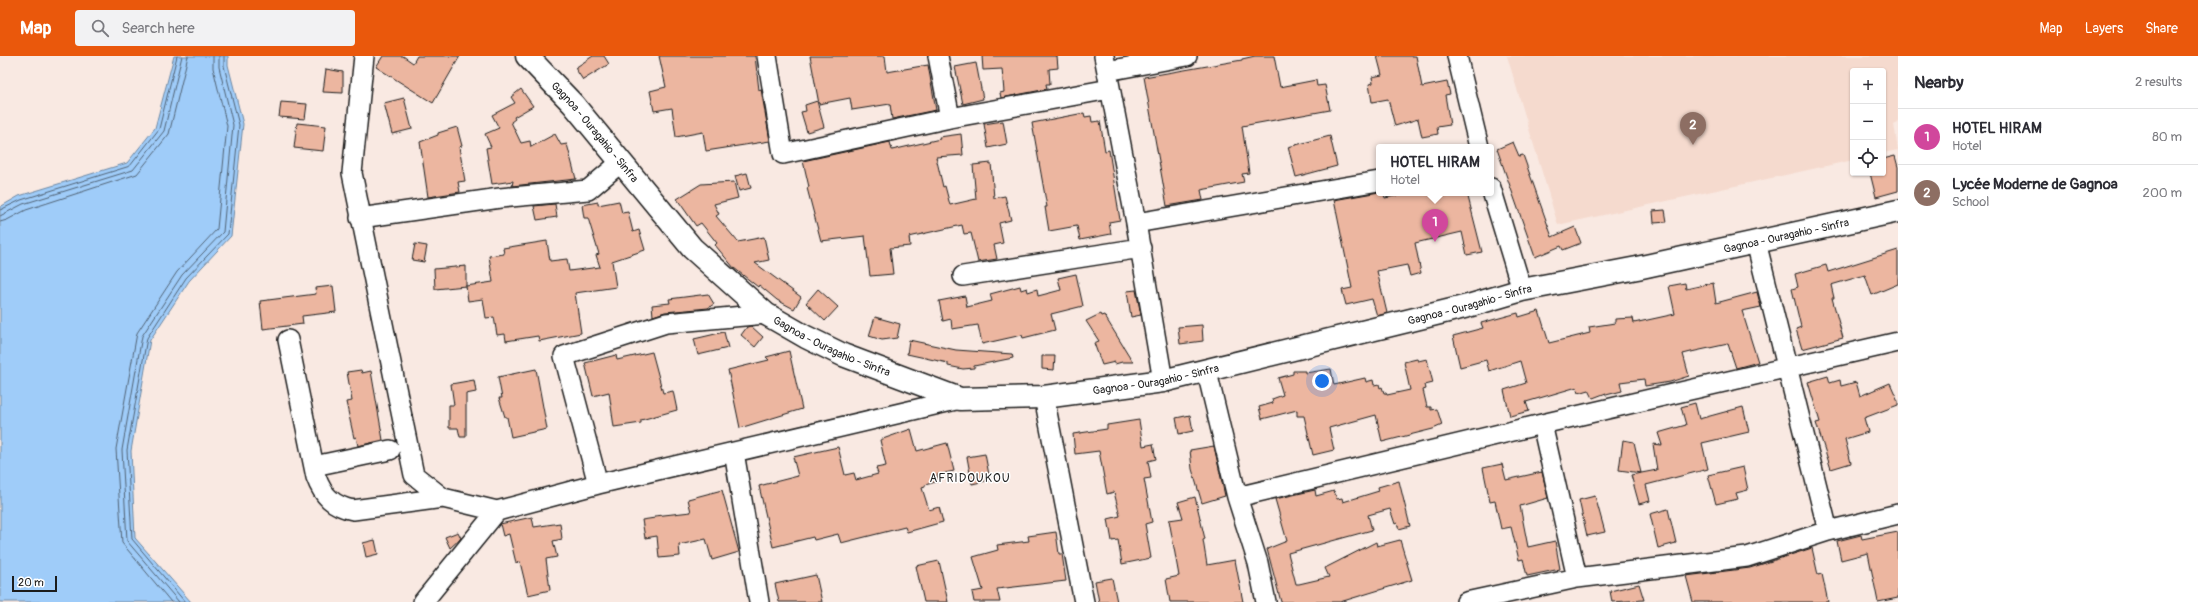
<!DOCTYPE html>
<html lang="en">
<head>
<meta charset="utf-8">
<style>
	:root { --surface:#fff; --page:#f2f2f3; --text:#2b2b33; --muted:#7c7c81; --line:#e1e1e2; --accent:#ea580c }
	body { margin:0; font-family:Pangolin,sans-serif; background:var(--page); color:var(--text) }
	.controls { position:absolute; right:12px; top:12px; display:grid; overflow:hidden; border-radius:4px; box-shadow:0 1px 3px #0004 }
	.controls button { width:36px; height:36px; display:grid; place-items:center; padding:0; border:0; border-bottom:1px solid var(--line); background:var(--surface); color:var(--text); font:20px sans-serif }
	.scale { position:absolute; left:12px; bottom:10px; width:45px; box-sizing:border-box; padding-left:4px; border:2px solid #1c1c1c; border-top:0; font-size:11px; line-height:14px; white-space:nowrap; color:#1c1c1c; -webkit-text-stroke:3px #fff; paint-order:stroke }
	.you { position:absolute; left:1322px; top:325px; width:14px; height:14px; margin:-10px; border:3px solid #fff; border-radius:50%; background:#1a73e8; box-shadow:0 0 0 6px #1a73e833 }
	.badge { display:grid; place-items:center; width:26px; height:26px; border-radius:50%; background:var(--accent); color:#fff; font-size:13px; font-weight:700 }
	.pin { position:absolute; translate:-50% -33px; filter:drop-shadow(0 1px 2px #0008) }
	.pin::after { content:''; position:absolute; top:21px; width:14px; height:12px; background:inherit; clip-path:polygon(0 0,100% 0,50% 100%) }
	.popup { position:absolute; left:1376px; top:88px; width:118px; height:52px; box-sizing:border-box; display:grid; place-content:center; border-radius:4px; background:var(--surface); filter:drop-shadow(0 1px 3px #0005); font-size:13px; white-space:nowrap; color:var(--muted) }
	.popup b { font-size:15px; color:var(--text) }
	.popup::after { content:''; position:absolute; left:50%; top:100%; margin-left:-8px; border:8px solid transparent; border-top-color:var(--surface) }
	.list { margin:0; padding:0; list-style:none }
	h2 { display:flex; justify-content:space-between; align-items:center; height:52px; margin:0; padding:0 16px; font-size:17px }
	h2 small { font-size:13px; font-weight:400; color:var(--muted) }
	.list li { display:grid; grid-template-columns:26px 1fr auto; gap:12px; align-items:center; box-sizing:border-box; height:56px; padding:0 16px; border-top:1px solid var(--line) }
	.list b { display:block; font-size:15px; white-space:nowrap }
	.list p { margin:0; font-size:13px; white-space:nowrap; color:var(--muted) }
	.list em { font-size:13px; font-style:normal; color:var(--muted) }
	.icon { flex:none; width:22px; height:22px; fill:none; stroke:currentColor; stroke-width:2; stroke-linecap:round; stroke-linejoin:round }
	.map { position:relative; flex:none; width:1898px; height:546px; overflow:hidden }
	header { display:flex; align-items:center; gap:24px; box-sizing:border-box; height:56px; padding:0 20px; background:var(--accent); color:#fff }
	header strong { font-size:19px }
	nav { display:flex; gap:22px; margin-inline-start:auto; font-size:14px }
	.search { width:280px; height:36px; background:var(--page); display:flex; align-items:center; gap:10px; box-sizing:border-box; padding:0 14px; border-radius:4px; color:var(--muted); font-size:15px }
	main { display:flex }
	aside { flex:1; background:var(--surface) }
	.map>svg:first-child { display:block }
	.built { fill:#f5dace }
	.water { fill:#9fccf9; stroke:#6b86a1 }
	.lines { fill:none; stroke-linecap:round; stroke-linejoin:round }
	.shore { stroke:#506274; stroke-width:1 }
	.building { fill:#ecb6a0; stroke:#1c1c1c }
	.minor-casing { stroke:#1c1c1c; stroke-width:22 }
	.major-casing { stroke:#1c1c1c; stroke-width:25 }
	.minor { stroke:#fff; stroke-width:19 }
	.major { stroke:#fff; stroke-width:22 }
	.labels { text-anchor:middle; stroke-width:3; stroke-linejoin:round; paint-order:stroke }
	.street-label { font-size:11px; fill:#1c1c1c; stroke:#fff }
	.neighbourhood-label { font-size:12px; letter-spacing:1px; fill:#1c1c1c; stroke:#fff }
</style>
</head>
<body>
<header>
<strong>Map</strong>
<div class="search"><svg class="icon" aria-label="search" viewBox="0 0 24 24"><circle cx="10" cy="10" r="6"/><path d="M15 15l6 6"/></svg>Search here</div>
<nav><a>Map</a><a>Layers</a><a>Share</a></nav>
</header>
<main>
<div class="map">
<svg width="1898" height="546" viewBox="0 0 1898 546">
	<rect width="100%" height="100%" fill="#f9e9e2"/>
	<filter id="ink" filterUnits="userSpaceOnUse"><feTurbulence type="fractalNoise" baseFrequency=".025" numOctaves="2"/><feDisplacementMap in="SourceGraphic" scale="8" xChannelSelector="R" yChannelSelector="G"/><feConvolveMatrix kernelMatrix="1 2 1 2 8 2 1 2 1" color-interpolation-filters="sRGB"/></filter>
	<g filter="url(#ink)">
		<path class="built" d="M1507 0H1898V66L1894 68 1898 94 1883 97V15H1853V104L1558 169Z"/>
		<path class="water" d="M174 0H228V9L243 68 231 180 189 225 150 284 131 395 135 482 191 546H0V151L19 140 127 107 155 72Z"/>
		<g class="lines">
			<path class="shore" d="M0 154 21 144 130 110 159 73 177 0
				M0 160 23 148 133 114 164 75 182 0
				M0 166 7 164 26 154 137 118 169 78 188 0
				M171 546 122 487 116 393 137 277 177 216 217 173 227 70 213 12V0
				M179 546 127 485 122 394 142 280 182 219 223 176 233 69 219 11V0
				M185 546 132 483 127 394 147 282 186 222 228 178 239 69 224 10V0"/>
		</g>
		<path class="building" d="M383 0H403L413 7 417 0H460L433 47 376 11Z
			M593 0H604L609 8 583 24 575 12Z
			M659 0H755L759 34 761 33 770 85 706 95 703 76 676 81 672 52 654 55 650 35 666 31Z
			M810 0H885L887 16 928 9 936 54 892 63 890 48 852 54 850 42 819 48Z
			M982 0H1057L1058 12 1049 13 1050 28H1046L1047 33 1001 42 1000 37 1004 36 1002 13 983 14Z
			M1255 0H1274L1280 31 1316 24 1317 30 1325 29 1330 54 1242 70 1249 117 1242 118 1244 126 1201 134 1203 144 1167 150 1144 21 1242 4V3Z
			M1377 0H1416L1422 31 1447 26 1450 38 1445 39 1450 69 1437 71 1438 78 1422 81 1418 63 1395 70 1388 43 1372 46 1369 28 1373 27 1372 21 1382 19Z
			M976 7 983 43 963 48 955 11Z
			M326 13 343 16V37L323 36Z
			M521 33 533 50 514 61 515 63 511 66 521 87 530 85 531 91 555 78 561 89 567 88 576 123 512 130 513 125 492 128 486 92 491 91 485 78 499 72 492 59 515 47 511 41Z
			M404 42 412 73 392 78 384 47Z
			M817 45 824 71 807 76 801 56 806 55 805 49Z
			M281 46 307 48 305 63 279 61Z
			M1084 57 1085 61 1091 60 1092 66 1100 65 1105 95 1109 94 1120 164 1109 166 1111 178 1080 184 1077 170 1049 175 1045 151H1047L1032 67Z
			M1003 65 1007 88 988 92 984 68Z
			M297 67 326 70 323 95 294 92Z
			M457 71 462 90 459 91 465 125 458 126 460 136 428 141 420 86 438 79V77Z
			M961 78 963 99 936 101 943 131 945 130 950 149 976 143 973 109 991 107 994 142 1005 140 1011 164 999 167 1003 187 994 189 997 203 978 206 971 177 964 178 962 169 909 181 910 190 890 192 893 218 870 220 865 180 821 185 807 132 809 131 803 105 890 86 892 94 940 83 939 81Z
			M1330 80 1337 110 1296 121 1288 91Z
			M1513 86 1519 100 1523 99 1552 181 1575 171 1581 187 1563 194 1561 190 1535 201 1497 93Z
			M1895 100 1898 111V135L1876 141 1870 117H1883V103Z
			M747 117 751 132 739 135 735 120Z
			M734 126 738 142 714 148 719 158 716 160 738 186 764 181 769 204 755 207 801 241 794 253 777 244 759 229 758 231 734 212 715 189 717 187 701 167 696 170 677 143 701 128Z
			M1379 136 1384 137 1385 142 1410 137H1467L1482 196 1467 199 1462 176 1415 187 1421 217 1410 220 1407 209 1377 215 1387 257 1377 260 1372 243 1346 249 1342 234 1352 232 1334 144Z
			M619 145 622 157 628 156 633 176 639 174 645 194 612 205 616 231 575 237 581 277 539 285 538 280 506 285 505 278 497 279 494 261 486 262 483 243 468 245 466 230 493 226 489 200 504 198 503 192 547 185 550 205 567 203 569 215 600 211 596 199 599 198 588 162H584L582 149 598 146V149Z
			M555 148 557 161 537 164 534 150Z
			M1665 154 1667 166 1654 167 1653 155Z
			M415 188 427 190 424 206 412 204Z
			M1898 194V228L1872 239 1865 219 1831 229 1834 242H1832L1843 282 1802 293 1796 273 1801 271 1792 233 1798 231 1795 218 1826 209 1828 216Z
			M466 210V230L435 233 434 213Z
			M1076 218 1083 250 1051 258 1055 274 1023 282 1022 279 982 288 978 269 952 273 951 263 943 265 939 245 965 240 967 251 992 245 990 238 1020 230 1021 234 1027 232 1028 236 1037 233 1038 240 1061 234 1058 222Z
			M1685 227 1686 233 1713 227 1716 247 1757 236 1761 251 1742 255 1758 306 1736 312 1728 288 1691 296 1683 298 1689 320 1670 326 1645 330 1644 323 1620 326 1622 335 1606 339V337L1593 342 1589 334 1579 337 1577 331 1526 346 1529 355 1510 360 1504 334 1526 327 1520 305 1489 315 1486 304 1460 311 1453 280 1483 272 1481 267 1518 257 1519 261 1539 255 1549 287 1590 277 1589 271 1615 267V263L1633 262 1634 267 1675 258 1669 230Z
			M333 230 336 256 302 260 303 268 263 273 260 245 316 238 315 232Z
			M818 233 838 251 825 265 806 247Z
			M1136 234 1141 259 1131 261 1127 235Z
			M708 238 714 248 708 252 665 256 653 260 652 249 670 247 669 243Z
			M1100 258 1101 260 1104 259 1133 306H1122L1115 308V306L1102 309 1094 287 1099 285 1086 265Z
			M875 261 900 268 897 282 882 284 869 280Z
			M1202 269 1203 285 1180 288 1178 271Z
			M751 270 763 281 755 291 741 279 747 271Z
			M724 276 728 292 698 299 694 283Z
			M909 284 956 294 1012 298 1013 302 974 310V312L963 313 948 310V307L907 298Z
			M789 295 802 353 740 372 728 314 769 304 766 301Z
			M652 296 663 337 673 335 677 354 641 364V367L614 371 609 336 593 340 585 307 616 299 617 304Z
			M1042 300H1055L1054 314 1042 313Z
			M1417 303 1418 305 1427 303 1433 327 1425 329 1426 333 1423 334 1427 351H1431V354L1437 353 1442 369 1433 373 1382 386 1376 359 1329 372 1334 394 1313 399 1304 360H1297V354L1262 363 1259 351 1273 347 1272 343 1283 339 1278 322 1293 318V315H1305V317L1331 313 1334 329 1365 322 1366 326 1373 324 1374 329 1379 328 1380 332 1382 331 1384 337H1386L1387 339 1410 334 1404 306Z
			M536 313 547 373 511 381 507 361H505L499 342H502L498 321Z
			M361 314 362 317 371 315 383 384 358 390 356 381 354 382 346 346 352 345 347 316Z
			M1828 320 1830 327 1840 324 1841 330 1856 326 1860 340 1890 327 1898 345V349L1864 362 1868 376 1845 383 1851 407 1831 413 1816 367 1820 366 1808 326Z
			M474 324 476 336 466 338V381H460L458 372H449V349H454L451 328Z
			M1695 347 1699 363 1743 351 1749 376 1702 387 1708 413 1646 429 1650 445 1639 448 1631 419 1657 414 1653 388 1662 389 1658 377 1686 369 1681 351Z
			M1190 359 1193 375 1179 378 1176 362Z
			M1139 364 1143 390 1153 388 1156 403 1148 405 1151 422 1144 423 1152 466 1145 468 1151 502 1122 508 1118 484 1112 485 1108 463 1120 460 1114 436 1107 438 1099 395 1075 398 1073 378 1107 373V369Z
			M911 373 917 395 947 387 954 415 937 419 939 425 925 429V431L922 432 929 454 939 451 943 466 907 476 905 471 841 487 838 478 814 484 813 481 773 491 759 430 798 420 793 401 838 391 845 419 854 417 856 424 878 418 876 412 886 410 880 384Z
			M1623 384 1634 386 1641 417 1619 414Z
			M1214 390 1225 440 1202 447 1192 413 1190 394Z
			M985 398 990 424 972 428 967 401Z
			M1502 408 1506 424 1542 416 1548 442 1520 450 1528 491 1555 485 1560 513 1527 520 1523 503 1519 504 1511 471 1501 473 1495 445 1490 446 1483 412Z
			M1743 411 1748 434 1736 437 1738 443 1716 448 1708 419Z
			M1399 425 1410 470 1399 473 1397 467 1395 468 1390 453 1368 459 1372 474 1288 497 1296 528H1299L1329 521 1325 512 1376 486 1377 490 1400 484 1412 524 1340 546H1281L1267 493 1287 485 1275 443 1315 434 1316 440 1334 435 1337 443 1342 442 1343 446 1379 435 1378 431Z
			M722 434 739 496 712 504 706 483 679 489 680 500 659 502 657 480 645 482 642 464 655 462V460L691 456 688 443Z
			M1595 440 1605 476 1587 480 1579 444Z
			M1195 441 1205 483 1203 484 1207 509 1235 504 1243 546H1170L1166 523 1179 520 1169 464 1183 462 1178 446Z
			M1668 453 1676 487 1658 492 1650 458Z
			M532 461 534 471 560 467 562 483 553 485 557 501 546 503 550 534 528 539 520 506 516 507 509 478 503 480 500 468Z
			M458 476 461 482 450 492 445 481Z
			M1056 476 1059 498H1062L1066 525 997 533 1000 546H974L972 536 983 534 973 501 998 494 997 489 1029 485 1028 480Z
			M1898 476V542L1878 546 1868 497 1841 504 1837 485 1861 479 1862 483Z
			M375 484 378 498 366 501 363 487Z
			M1812 492 1818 519 1822 518 1828 546H1693L1686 520 1750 512Z
			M939 505 948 546H924L916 510Z
			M816 519 822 546H779L775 528Z
			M1112 522 1117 546H1099L1095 525Z
			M1639 528 1644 544 1612 546 1610 535Z"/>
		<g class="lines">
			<g class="minor-casing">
				<path id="minor" d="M364 0 352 117 414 419 443 442 497 455 598 428 960 343
					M767 0 783 98 950 62 1110 33
					M938 0 950 62
					M1104 0 1136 167 1163 325
					M1457 0 1479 91
					M1107 15 1187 0
					M1491 132 1522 234
					M360 162 500 142 588 134 620 107
					M1136 167 1379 125
					M1756 186 1828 475
					M963 220 1141 192
					M288 284 316 421C323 440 333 450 353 454L443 442
					M1207 316 1237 441 1258 507 1266 546
					M1044 341 1084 546
					M1542 368 1577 522
					M734 396 759 546
					M314 410 390 394
					M598 428 564 300 666 267 766 258
					M1237 441 1542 368 1898 286
					M423 546 497 455
					M1466 546 1577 522 1747 501 1828 475 1898 458"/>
			</g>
			<g class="major-casing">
				<g id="major">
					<path id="s1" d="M527 0 573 48 692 192 766 258 806 281 843 299 960 343 1044 341 1163 325 1468 250 1522 234 1637 212 1898 155"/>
				</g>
			</g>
			<use href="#minor" class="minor"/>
			<use href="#major" class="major"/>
		</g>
	</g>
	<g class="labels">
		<g class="street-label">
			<text dy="4" stroke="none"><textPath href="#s1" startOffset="102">Gagnoa - Ouragahio - Sinfra</textPath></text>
			<text dy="4" stroke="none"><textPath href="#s1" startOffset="1409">Gagnoa - Ouragahio - Sinfra</textPath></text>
			<text dy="4" stroke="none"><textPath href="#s1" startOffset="1085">Gagnoa - Ouragahio - Sinfra</textPath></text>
			<text dy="4" stroke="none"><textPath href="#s1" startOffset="426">Gagnoa - Ouragahio - Sinfra</textPath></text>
			<text dy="4" stroke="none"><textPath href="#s1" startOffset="762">Gagnoa - Ouragahio - Sinfra</textPath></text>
		</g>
		<g class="neighbourhood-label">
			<text x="970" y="426">AFRIDOUKOU</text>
		</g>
	</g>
</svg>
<div class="controls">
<button>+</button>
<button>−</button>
<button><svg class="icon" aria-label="locate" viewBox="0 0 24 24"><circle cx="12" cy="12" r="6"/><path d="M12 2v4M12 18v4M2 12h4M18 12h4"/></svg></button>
</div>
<div class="scale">20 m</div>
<div class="you"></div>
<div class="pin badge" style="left:1435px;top:186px;background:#d1479c">1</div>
<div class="popup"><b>HOTEL HIRAM</b>Hotel</div>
<div class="pin badge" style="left:1693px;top:89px;background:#8d6e63">2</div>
</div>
<aside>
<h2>Nearby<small>2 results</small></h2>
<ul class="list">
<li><span class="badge" style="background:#d1479c">1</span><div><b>HOTEL HIRAM</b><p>Hotel</p></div><em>80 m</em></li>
<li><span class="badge" style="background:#8d6e63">2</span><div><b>Lycée Moderne de Gagnoa</b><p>School</p></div><em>200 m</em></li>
</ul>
</aside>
</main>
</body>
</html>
